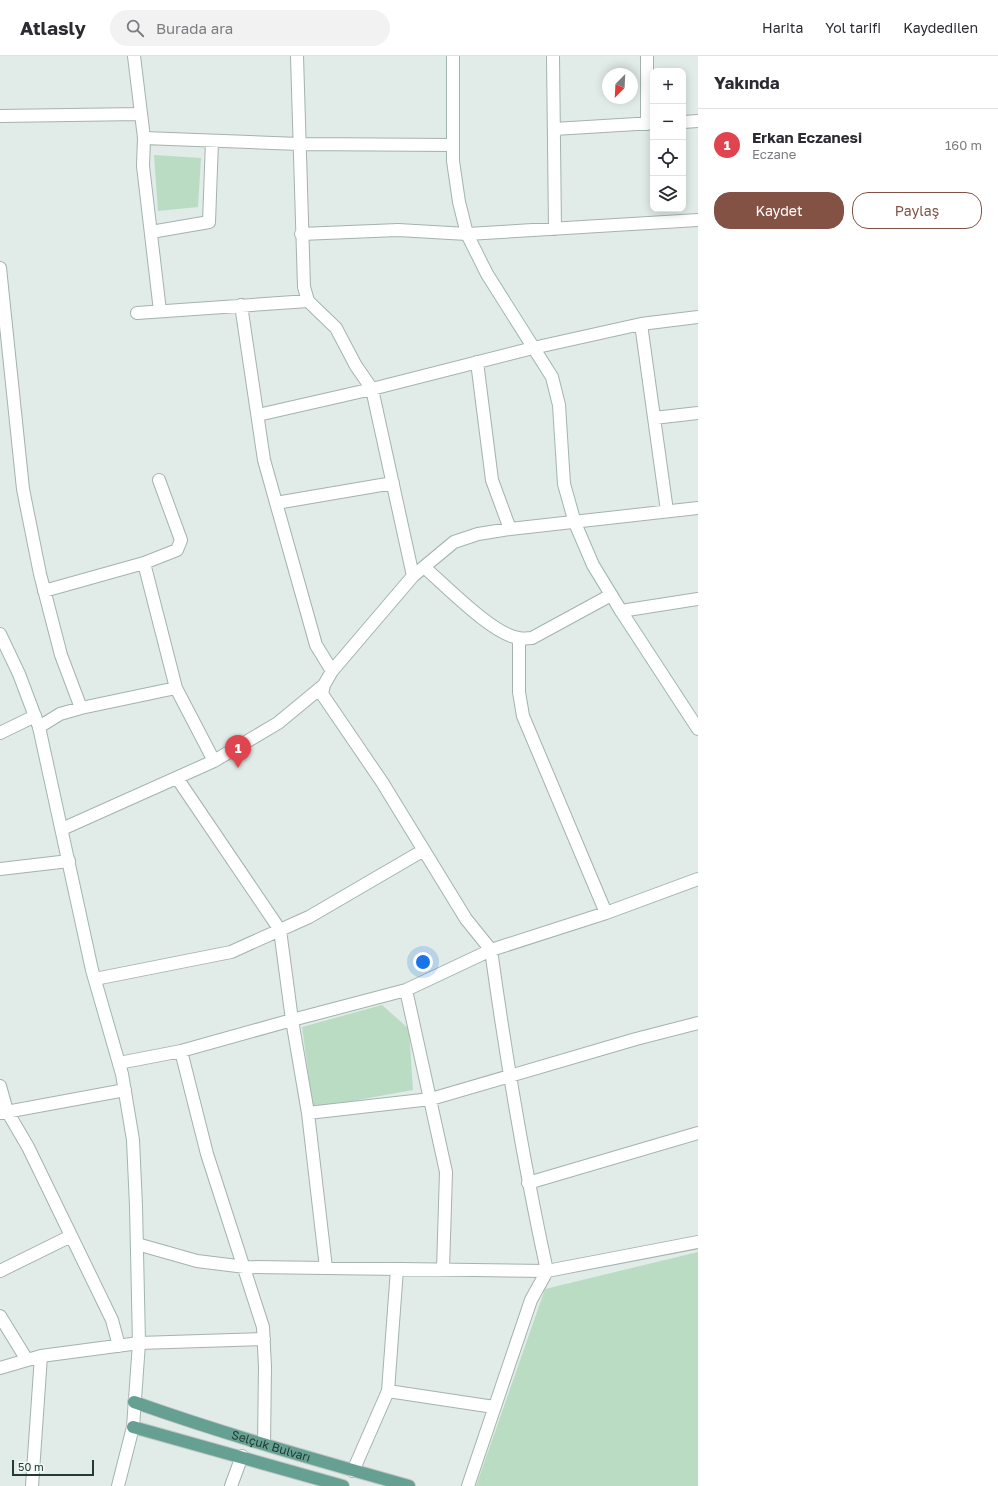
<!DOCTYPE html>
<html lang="tr">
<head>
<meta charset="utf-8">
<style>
	:root { --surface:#fff; --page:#f2f2f3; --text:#2b2b33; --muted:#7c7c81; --line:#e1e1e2; --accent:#835245 }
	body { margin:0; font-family:"Golos Text",sans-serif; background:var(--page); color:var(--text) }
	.controls { position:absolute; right:12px; top:12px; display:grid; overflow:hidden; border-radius:8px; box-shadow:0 2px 10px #0003 }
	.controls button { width:36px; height:36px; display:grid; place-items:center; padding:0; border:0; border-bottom:1px solid var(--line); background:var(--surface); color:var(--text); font:20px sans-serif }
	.compass { position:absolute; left:602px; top:12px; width:36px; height:36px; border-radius:50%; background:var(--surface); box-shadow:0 2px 10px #0003; rotate:204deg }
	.scale { position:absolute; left:12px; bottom:10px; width:82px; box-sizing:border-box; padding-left:4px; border:2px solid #213b35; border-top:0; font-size:11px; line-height:14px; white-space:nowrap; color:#213b35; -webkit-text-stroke:3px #f1f8f4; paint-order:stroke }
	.you { position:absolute; left:423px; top:906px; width:14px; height:14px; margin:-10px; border:3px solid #fff; border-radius:50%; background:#1a73e8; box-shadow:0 0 0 6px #1a73e833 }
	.badge { display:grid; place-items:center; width:26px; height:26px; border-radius:50%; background:var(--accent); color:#fff; font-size:13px; font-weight:700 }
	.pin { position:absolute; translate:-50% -33px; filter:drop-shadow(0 1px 2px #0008) }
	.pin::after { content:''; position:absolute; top:21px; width:14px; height:12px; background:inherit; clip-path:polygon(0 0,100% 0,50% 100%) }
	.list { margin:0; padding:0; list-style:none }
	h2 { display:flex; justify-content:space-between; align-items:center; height:52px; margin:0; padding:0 16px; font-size:17px }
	h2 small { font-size:13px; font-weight:400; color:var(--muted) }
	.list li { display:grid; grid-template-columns:26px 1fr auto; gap:12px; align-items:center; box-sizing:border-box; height:72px; padding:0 16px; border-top:1px solid var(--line) }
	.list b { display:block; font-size:15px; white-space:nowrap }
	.list p { margin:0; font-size:13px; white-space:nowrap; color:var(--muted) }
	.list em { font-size:13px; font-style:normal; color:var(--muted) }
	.actions { display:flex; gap:8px; padding:12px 16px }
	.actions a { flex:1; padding:9px 0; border:1px solid var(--accent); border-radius:16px; text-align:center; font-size:14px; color:var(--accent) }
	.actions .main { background:var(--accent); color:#fff }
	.icon { flex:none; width:22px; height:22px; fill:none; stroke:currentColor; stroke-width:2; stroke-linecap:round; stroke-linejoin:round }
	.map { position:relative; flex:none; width:698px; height:1430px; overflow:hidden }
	header { display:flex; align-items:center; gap:24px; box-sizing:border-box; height:56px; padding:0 20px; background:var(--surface); border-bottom:1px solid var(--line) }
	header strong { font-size:19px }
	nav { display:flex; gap:22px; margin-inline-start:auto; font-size:14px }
	.search { width:280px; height:36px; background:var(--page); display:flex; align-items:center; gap:10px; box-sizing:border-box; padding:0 14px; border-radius:22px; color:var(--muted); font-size:15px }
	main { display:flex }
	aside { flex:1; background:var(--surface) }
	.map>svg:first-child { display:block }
	.green { fill:#badcc3 }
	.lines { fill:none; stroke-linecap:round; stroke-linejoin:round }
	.street-casing { stroke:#a4b3ae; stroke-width:14 }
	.secondary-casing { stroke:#9fb7af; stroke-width:14 }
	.primary-casing { stroke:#c1c8c6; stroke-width:14 }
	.street { stroke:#fff; stroke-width:12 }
	.secondary { stroke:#fff; stroke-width:12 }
	.primary { stroke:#66a092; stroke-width:12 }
	.labels { text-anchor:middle; stroke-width:4; stroke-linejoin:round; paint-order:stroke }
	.street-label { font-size:12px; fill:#213b35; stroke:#f1f8f4 }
</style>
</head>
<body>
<header>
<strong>Atlasly</strong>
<div class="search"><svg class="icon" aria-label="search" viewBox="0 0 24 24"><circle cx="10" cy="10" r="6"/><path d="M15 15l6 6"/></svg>Burada ara</div>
<nav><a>Harita</a><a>Yol tarifi</a><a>Kaydedilen</a></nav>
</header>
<main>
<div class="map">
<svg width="698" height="1430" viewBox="0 0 698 1430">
	<rect width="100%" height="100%" fill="#e1ebe7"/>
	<path class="green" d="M154 99 201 102 198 151 158 155Z
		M382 949 409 973 413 1034 313 1052 302 971Z
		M698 1196V1430H476L545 1233Z"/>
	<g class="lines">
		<g class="street-casing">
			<path id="street" d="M134 0 144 82 143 110 160 255
				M297 0 304 231 308 245 336 272 356 310 372 333 413 520
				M553 0 555 173
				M0 60 140 58
				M683 66 698 65
				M647 68V0
				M554 73 653 67
				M144 82 299 88 453 89
				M151 176 209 166 212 85
				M301 178 398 174 467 178 698 164
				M0 212 23 433 40 518 61 599 81 652
				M241 249 264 404 316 589 332 615 413 520 454 486 478 478 510 473 698 452
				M137 257 308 245
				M641 268 667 455
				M477 306 492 424 510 473
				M258 359 372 333 533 292 641 268 698 261
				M654 362 698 357
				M276 447 393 427
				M144 507 176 632 214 705
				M424 511C445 529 493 579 519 582 523 583 528 582 532 582L611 539
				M44 535 144 507 177 494 181 484 159 424
				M621 555 698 543
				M519 582V636L523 660 606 857
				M332 615 324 629 322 638 382 726 466 863 491 894 606 857 698 823
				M39 671 60 658 81 652 176 632
				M0 677 35 660
				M177 722 280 874 292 964 406 934 491 894C506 1002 524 1109 547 1215L531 1244 468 1430
				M62 773 214 705 278 667 324 629
				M0 813 69 805
				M95 923 231 896 309 861 424 794
				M406 934 446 1116 443 1213
				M181 995 207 1098 263 1271 265 1311 264 1388
				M119 1007 181 995 292 964 308 1057 326 1212
				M0 1030 7 1055 28 1091 112 1264 119 1290
				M0 1057 125 1034
				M308 1057 431 1043 636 983 698 967
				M528 1127 698 1077
				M137 1188 197 1205 245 1211 547 1215 698 1186
				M397 1213 388 1335 494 1351
				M0 1215 71 1180
				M0 1260 27 1304
				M0 1312 41 1300 139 1287 264 1283
				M353 1415 388 1335
				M32 1430 41 1300
				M231 1430 242 1400"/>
		</g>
		<g class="secondary-casing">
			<path id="secondary" d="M453 0V105L459 146 467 178 487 218 552 321 559 349 564 428 575 467 593 509 621 555 698 673
				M0 578 19 618 39 671 92 914 122 1018 133 1084 136 1150 139 1287 133 1371 118 1430"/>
		</g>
		<g class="primary-casing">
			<g id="primary">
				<path id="s1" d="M134 1346C224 1378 316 1404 409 1430"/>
				<path d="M133 1371 343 1430"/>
			</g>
		</g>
		<use href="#street" class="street"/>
		<use href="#secondary" class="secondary"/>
		<use href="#primary" class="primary"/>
	</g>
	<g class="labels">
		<g class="street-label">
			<text dy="4" stroke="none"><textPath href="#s1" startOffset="144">Selçuk Bulvarı</textPath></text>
		</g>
	</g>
</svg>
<div class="controls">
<button>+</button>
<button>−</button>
<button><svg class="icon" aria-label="locate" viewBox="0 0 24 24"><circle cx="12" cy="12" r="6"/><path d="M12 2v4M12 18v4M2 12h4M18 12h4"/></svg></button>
<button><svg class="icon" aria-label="layers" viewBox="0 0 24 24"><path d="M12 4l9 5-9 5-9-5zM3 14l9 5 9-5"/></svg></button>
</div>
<svg class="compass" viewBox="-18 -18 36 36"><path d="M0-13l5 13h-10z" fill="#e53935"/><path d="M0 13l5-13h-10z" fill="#7c7c81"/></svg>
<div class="scale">50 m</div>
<div class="you"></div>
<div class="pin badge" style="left:238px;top:712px;background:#e0444e">1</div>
</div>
<aside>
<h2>Yakında<small></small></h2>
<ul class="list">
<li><span class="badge" style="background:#e0444e">1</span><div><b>Erkan Eczanesi</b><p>Eczane</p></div><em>160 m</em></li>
</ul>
<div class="actions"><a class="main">Kaydet</a><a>Paylaş</a></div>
</aside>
</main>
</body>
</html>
